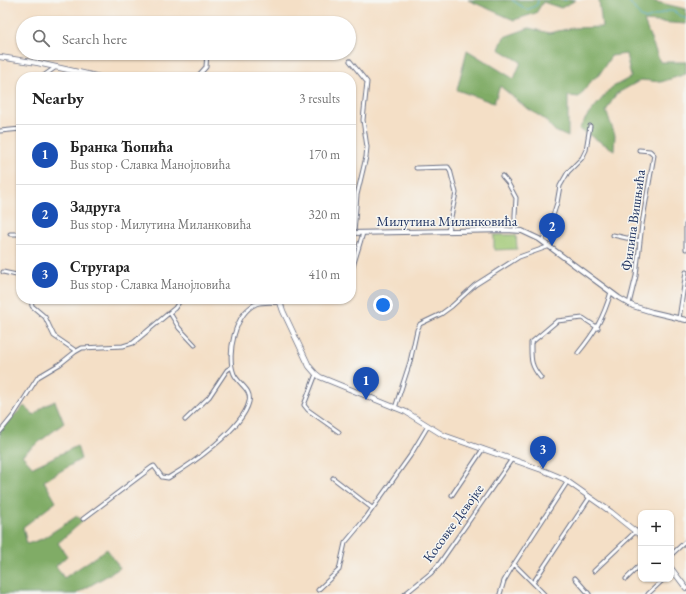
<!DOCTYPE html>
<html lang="en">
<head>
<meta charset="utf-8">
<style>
	:root { --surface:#fff; --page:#f2f2f2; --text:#222; --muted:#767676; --line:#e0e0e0; --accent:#0b8043 }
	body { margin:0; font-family:"EB Garamond",serif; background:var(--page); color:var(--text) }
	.controls { position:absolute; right:12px; bottom:12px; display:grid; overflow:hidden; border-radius:8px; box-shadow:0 1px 3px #0004 }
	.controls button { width:36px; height:36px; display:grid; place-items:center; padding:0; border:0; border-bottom:1px solid var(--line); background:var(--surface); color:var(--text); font:20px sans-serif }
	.you { position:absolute; left:383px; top:305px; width:14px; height:14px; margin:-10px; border:3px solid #fff; border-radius:50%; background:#1a73e8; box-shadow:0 0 0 6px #1a73e833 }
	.badge { display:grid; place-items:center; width:26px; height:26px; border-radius:50%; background:var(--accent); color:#fff; font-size:13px; font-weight:700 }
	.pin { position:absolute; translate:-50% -33px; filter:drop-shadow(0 1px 2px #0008) }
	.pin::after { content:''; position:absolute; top:21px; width:14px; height:12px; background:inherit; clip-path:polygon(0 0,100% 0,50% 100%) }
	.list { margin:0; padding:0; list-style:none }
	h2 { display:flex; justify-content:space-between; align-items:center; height:52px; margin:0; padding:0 16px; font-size:17px }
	h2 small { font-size:13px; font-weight:400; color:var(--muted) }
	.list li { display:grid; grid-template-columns:26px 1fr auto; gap:12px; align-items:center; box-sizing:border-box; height:60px; padding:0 16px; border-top:1px solid var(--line) }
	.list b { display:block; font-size:15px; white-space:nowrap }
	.list p { margin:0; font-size:13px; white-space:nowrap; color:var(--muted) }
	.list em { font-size:13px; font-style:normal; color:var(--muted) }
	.icon { flex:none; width:22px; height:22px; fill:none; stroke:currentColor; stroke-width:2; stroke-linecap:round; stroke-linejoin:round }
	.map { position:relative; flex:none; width:686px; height:594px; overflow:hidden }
	.search { position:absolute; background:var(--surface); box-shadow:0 1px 3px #0004; left:16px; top:16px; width:340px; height:44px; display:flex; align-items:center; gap:10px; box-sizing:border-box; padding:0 14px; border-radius:22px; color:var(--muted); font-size:15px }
	.panel { position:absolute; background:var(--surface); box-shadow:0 1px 3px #0004; left:16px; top:72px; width:340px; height:232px; border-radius:16px }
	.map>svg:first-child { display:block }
	.green { fill:#a0c874; stroke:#5e7c69 }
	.forest { fill:#80ac66; stroke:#4e6e62 }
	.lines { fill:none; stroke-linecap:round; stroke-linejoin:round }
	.stream { stroke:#52abcf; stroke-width:1 }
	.minor-casing { stroke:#676d82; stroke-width:5 }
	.tertiary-casing { stroke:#676d82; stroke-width:6 }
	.secondary-casing { stroke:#676d82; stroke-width:6 }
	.minor { stroke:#fff; stroke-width:3 }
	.tertiary { stroke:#fff; stroke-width:4 }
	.secondary { stroke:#fff; stroke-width:4.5 }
	.labels { text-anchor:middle; stroke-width:3; stroke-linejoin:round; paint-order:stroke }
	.street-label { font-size:14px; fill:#1b2f5e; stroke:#f6f6f2 }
</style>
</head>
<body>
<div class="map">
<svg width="686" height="594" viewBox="0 0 686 594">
	<rect width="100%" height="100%" fill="#f6f6f2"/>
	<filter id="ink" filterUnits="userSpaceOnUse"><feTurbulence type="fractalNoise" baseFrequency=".025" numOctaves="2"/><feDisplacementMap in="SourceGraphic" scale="8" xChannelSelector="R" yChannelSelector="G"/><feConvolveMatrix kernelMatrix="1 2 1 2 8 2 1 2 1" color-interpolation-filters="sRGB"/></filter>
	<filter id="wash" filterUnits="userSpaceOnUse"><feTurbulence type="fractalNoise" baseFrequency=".012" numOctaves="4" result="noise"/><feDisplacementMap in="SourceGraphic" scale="16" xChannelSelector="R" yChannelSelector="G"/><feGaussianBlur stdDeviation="0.9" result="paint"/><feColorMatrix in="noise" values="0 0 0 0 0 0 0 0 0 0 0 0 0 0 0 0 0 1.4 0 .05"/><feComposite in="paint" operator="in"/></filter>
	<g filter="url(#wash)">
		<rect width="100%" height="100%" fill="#f4dfc6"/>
		<path class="green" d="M494 235H516L517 249 494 250Z"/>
		<path class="forest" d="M468 0H576L561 8 543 2 536 13 514 20Z
			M599 0H648L686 9V24L644 21 660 62H686V74L661 82 641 80 616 94 606 111 615 135 614 150 579 129 588 115 611 88 631 77 626 54 611 56 599 75 593 79 579 97 568 96V137L555 131 544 119 524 106 500 86 494 103 457 90 467 50 514 79 521 62 499 49 504 37 529 28 549 33 572 28 602 27Z
			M55 401 64 423 22 455 33 467 77 446 81 459 44 481 56 502 23 527 27 544 42 539 77 516 83 521 58 543 67 556 56 566 64 578 107 549 120 568 76 594H0V429L24 406 34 415 44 406Z"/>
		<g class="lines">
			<path class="stream" d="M512 0 527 10 537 5 538 0
				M564 0H566
				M628 0 641 17 646 19 668 11H673L686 19"/>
		</g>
	</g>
	<g filter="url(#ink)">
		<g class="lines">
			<g class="minor-casing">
				<path id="minor" d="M350 61 367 82 363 120 367 147 366 157 357 195 354 233
					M42 77 56 67
					M197 77 206 67 207 53
					M0 131 21 129
					M416 168 448 167 450 170 456 193 448 231
					M502 176 508 183 516 198 515 215V230
					M686 225V249
					M10 234H21
					M613 235 640 241
					M542 241 550 225 557 203 560 186 568 172 582 158 586 150 590 126
					M3 272 21 276
					M351 273 363 233
					M31 299 32 306 45 317 54 336 76 351
					M629 304 636 276 642 224 654 155 650 151 639 150
					M170 313 179 328 195 345
					M679 319 686 272
					M578 353C595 332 603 319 611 292
					M316 374 304 405 308 410 339 432
					M541 378C530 365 531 359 531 343L557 321 583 318 598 328
					M395 408 410 362 417 330 420 324 441 314 452 306 475 285 519 257 550 246
					M185 420 209 397 227 370 232 367
					M0 432 13 416 38 377 60 364 75 352 82 348 123 346 133 343 175 308 181 299
					M333 478 372 508
					M452 495 483 449
					M83 519 152 467 154 466 162 477 168 478C192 464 242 429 249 402 252 389 239 385 234 374 226 355 235 313 256 304 263 301 272 303 280 302
					M671 555 686 541
					M514 564 544 594
					M594 571 636 531
					M575 578 589 594
					M626 579 641 564
					M533 583 590 497
					M318 590 339 570 345 543 365 519 410 456 428 426
					M405 594 431 573 439 564 512 459
					M500 594 504 581 514 564 568 481
					M648 594 664 579"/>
			</g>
			<g class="tertiary-casing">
				<path id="tertiary" d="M351 233 507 230 522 231 539 239 619 298 633 306 652 312 686 320"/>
			</g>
			<g class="secondary-casing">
				<path id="secondary" d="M0 57 38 63 100 77
					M279 299 283 311 309 366 315 373 320 377 406 412 443 435 545 471 564 479 611 512 641 536
					M671 568 686 588"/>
			</g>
			<use href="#minor" class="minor"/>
			<use href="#tertiary" class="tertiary"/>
			<use href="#secondary" class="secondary"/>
		</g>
	</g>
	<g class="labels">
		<g class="street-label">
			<text transform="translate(633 220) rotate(-82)" y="5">Филипа Вишњића</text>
			<text x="447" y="226">Милутина Миланковића</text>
			<text transform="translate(453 523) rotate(-54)" y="5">Косовке Девојке</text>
		</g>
	</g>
</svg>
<div class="controls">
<button>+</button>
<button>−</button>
</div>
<div class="you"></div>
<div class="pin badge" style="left:366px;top:400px;background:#1a4fb4">1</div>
<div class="pin badge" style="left:552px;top:246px;background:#1a4fb4">2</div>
<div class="pin badge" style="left:543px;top:469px;background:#1a4fb4">3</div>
<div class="search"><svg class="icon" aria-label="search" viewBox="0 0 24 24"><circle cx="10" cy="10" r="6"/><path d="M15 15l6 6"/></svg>Search here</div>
<section class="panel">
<h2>Nearby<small>3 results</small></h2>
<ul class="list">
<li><span class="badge" style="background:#1a4fb4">1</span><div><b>Бранка Ћопића</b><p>Bus stop · Славка Манојловића</p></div><em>170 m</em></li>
<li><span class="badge" style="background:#1a4fb4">2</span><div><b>Задруга</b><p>Bus stop · Милутина Миланковића</p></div><em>320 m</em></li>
<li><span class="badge" style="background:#1a4fb4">3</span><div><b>Стругара</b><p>Bus stop · Славка Манојловића</p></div><em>410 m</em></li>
</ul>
</section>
</div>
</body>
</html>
